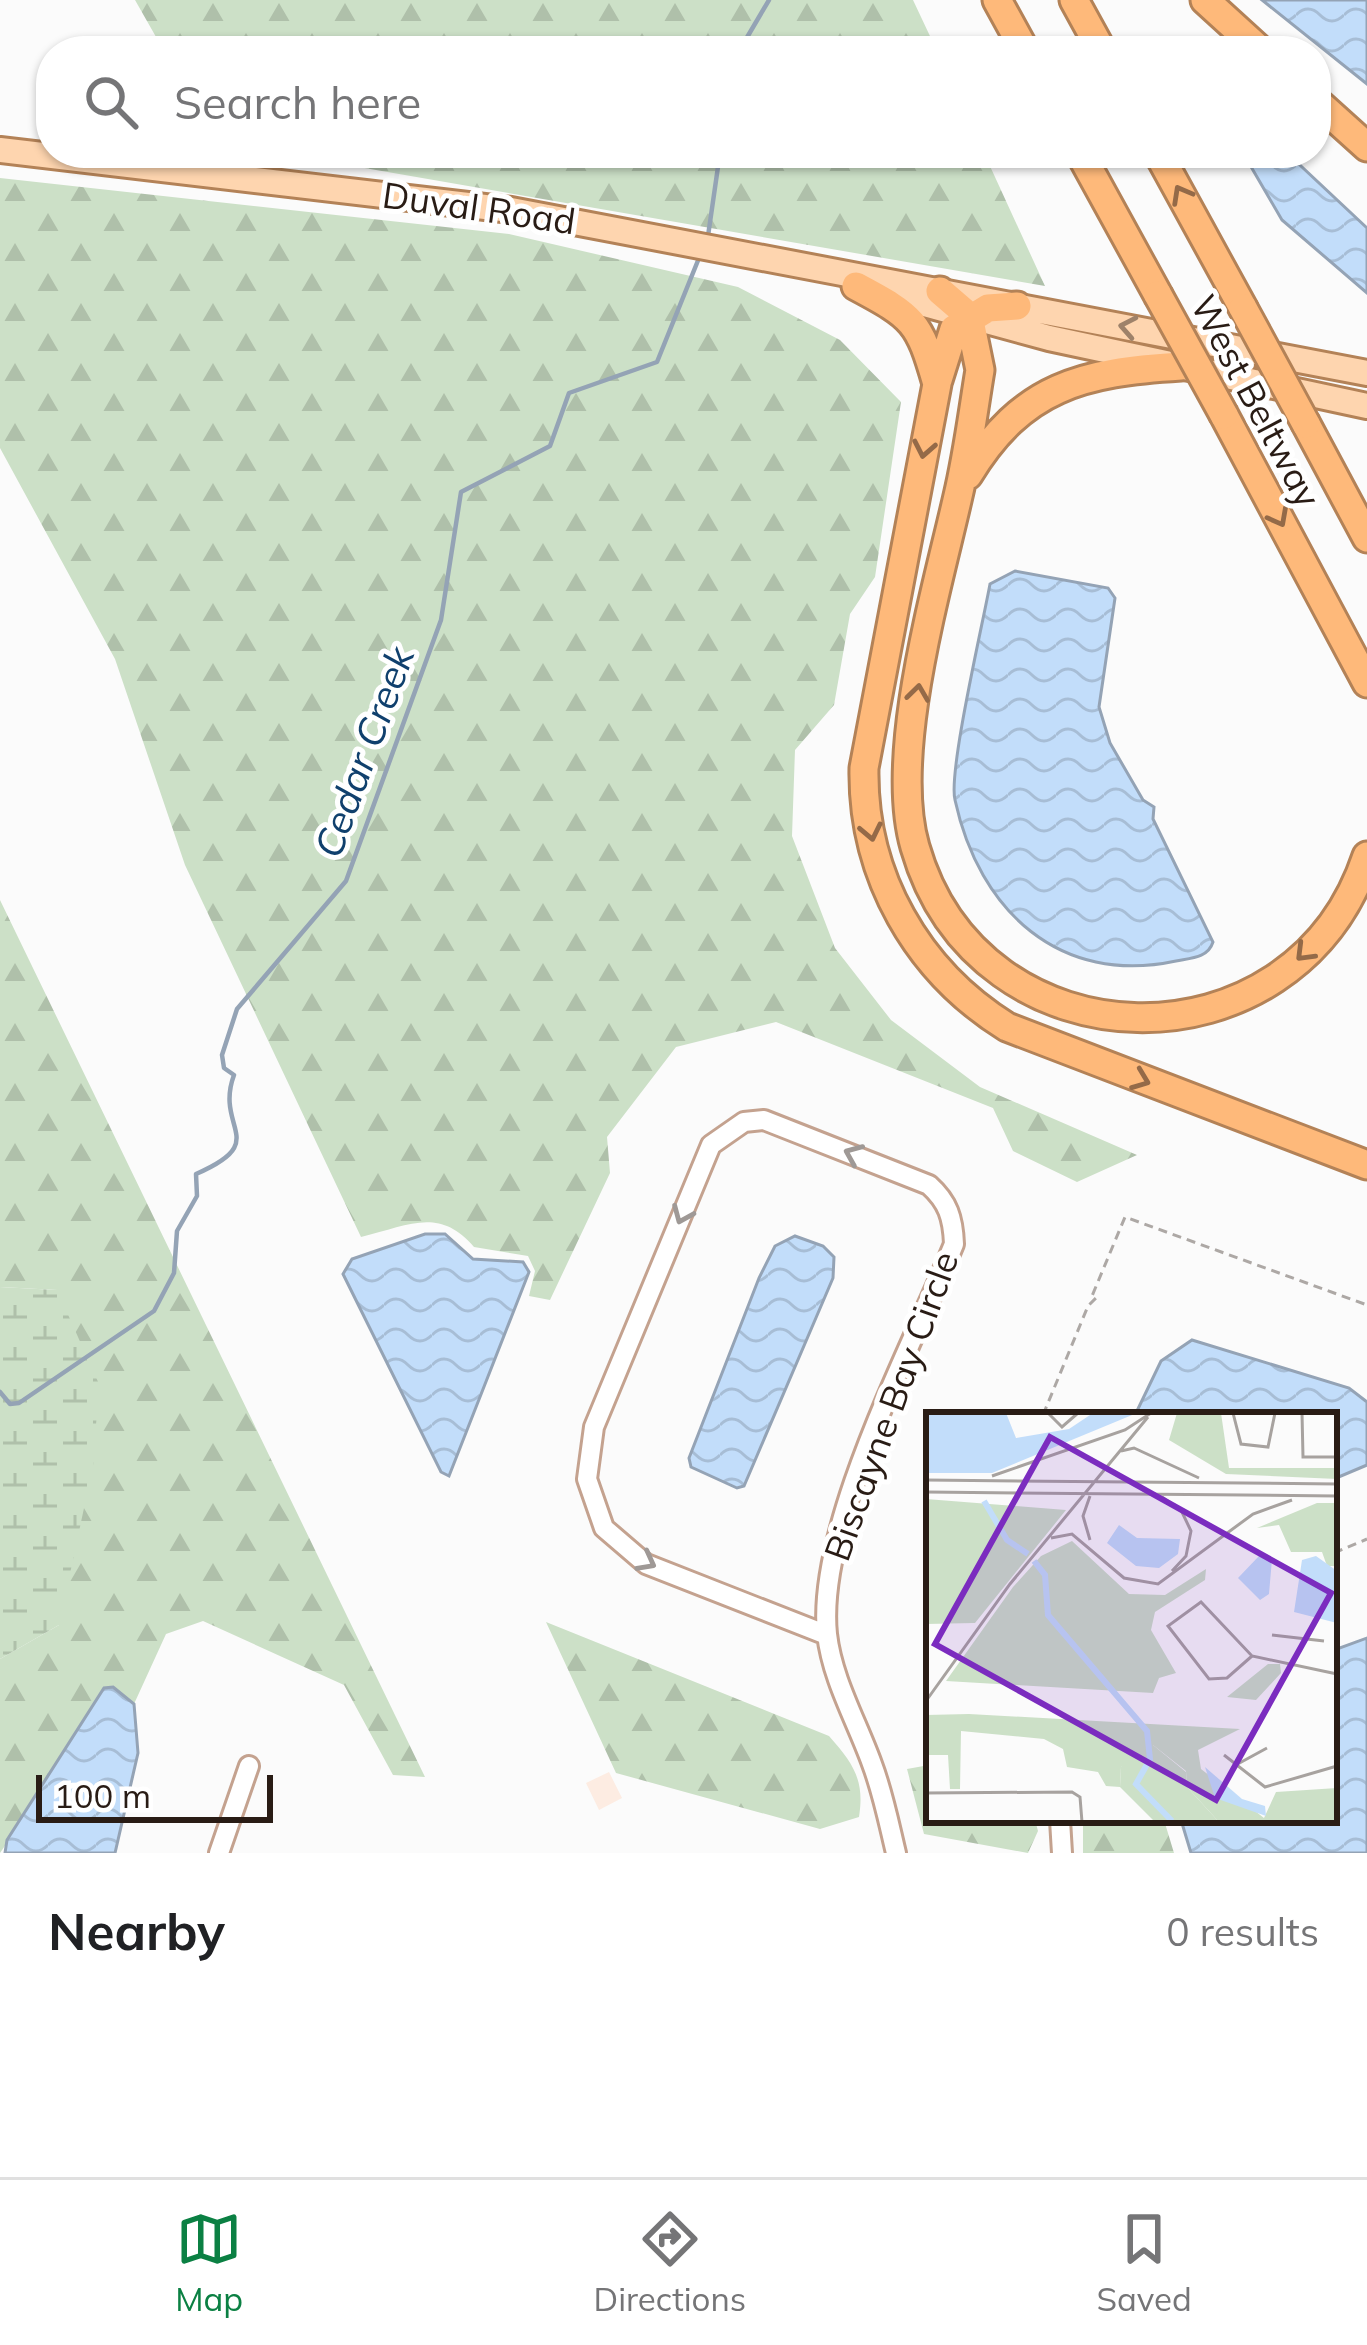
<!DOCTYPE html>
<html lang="en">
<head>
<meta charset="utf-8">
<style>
	:root { --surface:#fff; --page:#f6f6f6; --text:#202124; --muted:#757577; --line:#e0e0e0; --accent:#0b8043 }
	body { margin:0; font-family:Mulish,sans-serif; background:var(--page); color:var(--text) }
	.scale { position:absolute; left:36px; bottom:30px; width:237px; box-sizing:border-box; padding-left:12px; border:6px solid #291c15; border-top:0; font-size:33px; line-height:42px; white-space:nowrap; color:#291c15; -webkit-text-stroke:9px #fff; paint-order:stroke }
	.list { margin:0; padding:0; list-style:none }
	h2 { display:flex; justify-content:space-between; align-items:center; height:156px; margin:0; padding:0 48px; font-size:51px }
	h2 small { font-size:39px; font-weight:400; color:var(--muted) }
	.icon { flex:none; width:66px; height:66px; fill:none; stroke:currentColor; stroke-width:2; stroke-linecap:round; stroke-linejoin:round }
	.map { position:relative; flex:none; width:1367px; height:1853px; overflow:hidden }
	.search { position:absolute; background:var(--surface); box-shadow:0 3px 9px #0004; left:36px; right:36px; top:36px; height:132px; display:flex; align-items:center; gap:30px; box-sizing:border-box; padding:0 42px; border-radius:48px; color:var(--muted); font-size:45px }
	.sheet { height:324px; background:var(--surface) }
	nav { display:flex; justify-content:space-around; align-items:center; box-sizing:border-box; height:168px; border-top:3px solid var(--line); background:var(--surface); font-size:33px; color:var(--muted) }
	nav a { display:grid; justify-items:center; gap:6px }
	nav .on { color:var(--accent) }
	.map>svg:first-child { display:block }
	.built { fill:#fdece2 }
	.forest { fill:url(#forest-firs) }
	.wetland { fill:url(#wetland-marsh) }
	.water { fill:url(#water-waves); stroke:#94a3b5; stroke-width:3 }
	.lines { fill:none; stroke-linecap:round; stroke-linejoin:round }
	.stream { stroke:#94a3b5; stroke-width:4.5 }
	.minor-casing { stroke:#c4a28f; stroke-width:24 }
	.major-casing { stroke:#b38257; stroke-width:30 }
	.highway-casing { stroke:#b38257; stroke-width:33 }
	.path { stroke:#ada8a5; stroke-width:3; stroke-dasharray:9 6; stroke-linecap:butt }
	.minor { stroke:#fff; stroke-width:18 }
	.major { stroke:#fed5af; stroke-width:24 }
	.highway { stroke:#feb97a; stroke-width:27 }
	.highway-bridge-casing { stroke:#b38257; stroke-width:33; stroke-linecap:butt }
	.highway-bridge { stroke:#feb97a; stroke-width:27 }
	.oneway { stroke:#946a48 }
	.oneway2 { stroke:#9e826a }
	.oneway3 { stroke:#9f9996 }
	.labels { text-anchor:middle; stroke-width:10; stroke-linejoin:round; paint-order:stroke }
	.street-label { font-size:36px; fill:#291c15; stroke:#fff }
	.water-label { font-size:39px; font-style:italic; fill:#10406d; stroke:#fff }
	.inset-river { fill:none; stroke:#c2ddfa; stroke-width:6 }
	.inset-road { fill:none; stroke:#a7a29f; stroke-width:3 }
	.view { fill:#7b2cbf; fill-opacity:0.15; stroke:#7b2cbf; stroke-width:6 }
	.inset-edge { fill:none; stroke:#291c15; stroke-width:6 }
</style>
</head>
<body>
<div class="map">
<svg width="1367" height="1853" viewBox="0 0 1367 1853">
	<defs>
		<pattern id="forest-firs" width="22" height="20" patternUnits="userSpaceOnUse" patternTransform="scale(3)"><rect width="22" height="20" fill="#cce0c7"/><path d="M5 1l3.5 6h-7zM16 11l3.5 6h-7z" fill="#afc0aa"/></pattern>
		<pattern id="wetland-marsh" width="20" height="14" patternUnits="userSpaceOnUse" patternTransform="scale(3)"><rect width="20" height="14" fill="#cce0c7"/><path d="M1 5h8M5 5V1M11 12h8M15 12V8" fill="none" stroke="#afc0aa"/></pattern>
		<pattern id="water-waves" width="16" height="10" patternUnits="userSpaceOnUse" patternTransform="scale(3)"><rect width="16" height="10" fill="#c2ddfa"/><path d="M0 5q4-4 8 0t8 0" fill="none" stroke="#a7bdd5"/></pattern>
	</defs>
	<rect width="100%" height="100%" fill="#fbfbfb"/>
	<path class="built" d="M609 1772 622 1798 599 1810 586 1783Z"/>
	<path class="forest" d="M135 0H913L937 51H164Z
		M278 153H984L1045 286Z
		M0 178 509 234 738 287 840 340 901 402 875 577 850 614 834 705 795 750 792 836 835 948 891 1020 980 1087 1137 1155 1077 1182 1013 1151 993 1108 776 1022 676 1047 607 1137 610 1173 550 1300 529 1296 535 1271 528 1256 474 1247C439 1206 408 1226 361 1237L185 865 115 659 0 448Z
		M0 900 425 1777 393 1775 344 1685 203 1621 166 1634 134 1704 114 1687 0 1853V1659L59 1625 57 1290 0 1287Z
		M546 1622 829 1736C853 1763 865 1780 859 1817L820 1829 616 1773Z
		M929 1765V1820H1035L1038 1831 1028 1853 924 1834 907 1769Z
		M1083 1820H1164L1174 1853H1083Z"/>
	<path class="wetland" d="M0 1287 57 1290 99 1384 93 1466 59 1625 0 1659Z"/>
	<path class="water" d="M1262 0H1367V84Z
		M1243 153H1287L1367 228V293L1282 220Z
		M1015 571 1108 588 1115 598 1099 707 1110 743 1143 800 1154 807 1153 819 1213 942C1208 958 1191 958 1176 961 1060 986 979 911 955 800 948 772 983 623 990 584Z
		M425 1234H445L473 1259 523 1262 529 1272 449 1476 441 1472 343 1274 352 1259Z
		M795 1236 823 1246 834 1257 833 1278 744 1486 737 1488 691 1467 689 1458 759 1278 775 1246Z
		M1192 1340 1349 1388 1367 1402V1465L1334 1479V1415H1135L1161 1361Z
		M1367 1638V1853H1191L1181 1820H1334V1650Z
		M113 1687 134 1704 138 1753 115 1853H5L7 1840 104 1688Z"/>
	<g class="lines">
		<path class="stream" d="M739 51 769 0
			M708 236 720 153
			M0 1392 10 1404 19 1403 154 1311 174 1273 177 1231 197 1196 196 1174C272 1141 214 1129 234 1075L224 1068 222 1055 237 1009 346 881 441 620 461 492 550 446 569 393 657 362 699 258"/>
		<g class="minor-casing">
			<path id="minor" d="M827 1635 646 1564 604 1528 587 1479 594 1427 711 1145 744 1122 764 1120 929 1185C948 1202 953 1218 954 1244 912 1347 816 1526 827 1634 832 1679 857 1722 872 1764 883 1793 889 1824 896 1853
				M1060 1820 1062 1853
				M219 1853 249 1766"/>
		</g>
		<g class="major-casing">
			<path id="major" d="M0 150 511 210 1367 373
				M906 299 1049 338 1367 406"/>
		</g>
		<g class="highway-casing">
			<path id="highway" d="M997 0 1025 51
				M1074 0 1102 51
				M1205 0 1261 51
				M1316 101 1367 147
				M1080 153 1158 295
				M1158 153 1243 308
				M856 286C914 317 919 321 937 384L864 768C862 875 917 971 1007 1027L1367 1165
				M940 291 969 316 980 370C973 412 968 454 958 496 937 589 888 755 915 847 979 1070 1294 1076 1367 856
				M938 380 954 329 988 308 1017 306
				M1224 415 1367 683
				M1306 424 1367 538
				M968 475C1022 386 1083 372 1181 366"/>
		</g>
		<path class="path" d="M1043 1415 1088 1306 1096 1298 1092 1296 1125 1217 1367 1305
			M1334 1553 1367 1539"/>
		<use href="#minor" class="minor"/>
		<use href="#major" class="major"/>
		<use href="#highway" class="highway"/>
		<g class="highway-bridge-casing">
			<path id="highway-bridge" d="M1158 295 1224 415
				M1243 308 1306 424"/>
		</g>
		<use href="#highway-bridge" class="highway-bridge"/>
	</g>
	<defs><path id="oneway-chevron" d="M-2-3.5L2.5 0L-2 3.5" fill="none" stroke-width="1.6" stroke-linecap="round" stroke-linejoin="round" transform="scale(3)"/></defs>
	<g class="oneway">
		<use href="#oneway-chevron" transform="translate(1181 194) rotate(-119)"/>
		<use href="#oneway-chevron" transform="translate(924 449) rotate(101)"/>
		<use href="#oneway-chevron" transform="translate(1279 518) rotate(62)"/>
		<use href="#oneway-chevron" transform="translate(918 693) rotate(-82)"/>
		<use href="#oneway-chevron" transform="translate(871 832) rotate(78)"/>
		<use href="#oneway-chevron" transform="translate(1304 953) rotate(135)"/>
		<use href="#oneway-chevron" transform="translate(1141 1080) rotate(21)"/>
	</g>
	<use class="oneway2" href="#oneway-chevron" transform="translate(1128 327) rotate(-169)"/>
	<g class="oneway3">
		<use href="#oneway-chevron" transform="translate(853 1154) rotate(-157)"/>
		<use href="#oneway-chevron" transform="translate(682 1215) rotate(113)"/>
		<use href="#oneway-chevron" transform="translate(647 1562) rotate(28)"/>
	</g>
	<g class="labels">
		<g class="street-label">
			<text transform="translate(479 208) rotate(8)" y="13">Duval Road</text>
			<text transform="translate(1256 401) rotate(62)" y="13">West Beltway</text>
			<text transform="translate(891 1406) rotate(-70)" y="13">Biscayne Bay Circle</text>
		</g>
		<g class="water-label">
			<text transform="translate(364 752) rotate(-70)" y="14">Cedar Creek</text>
		</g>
	</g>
	<g transform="translate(926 1412)">
		<rect width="411" height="411" fill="#fbfbfb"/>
		<path d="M251 1H295L303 56H411V67L300 62 243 28ZM0 87 140 98 49 211 0 212ZM391 91H411V154H401L396 140H365L353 113 331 116ZM146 129 203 182 239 183 280 157 279 168 229 200 225 218 250 261 233 266 227 281 20 269 87 175 115 144ZM342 252H354L355 261 330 288 301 285ZM43 302 314 317 272 338 275 357 338 406 350 380 411 376V410H293L261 375 260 359 227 333 195 355 194 375 180 374 172 360 141 355 137 337 118 327 35 319 34 377H24L22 343H0V303Z" fill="#cce0c7"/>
		<path d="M210 332 227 333 260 360 261 375 293 410H229L194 375 195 355Z" fill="#cce0c7"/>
		<path d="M0 1H80L90 26 143 17 167 1H211L66 61H0ZM193 113 211 126 254 127 252 142 233 156 210 154 181 131ZM333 144 346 147 343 182 334 188 312 166ZM390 144 411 159V211L368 200 376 148ZM279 355 316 387 339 394 340 404 289 386Z" fill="#c2ddfa"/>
		<path class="inset-river" d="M58 89 81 128 102 142M108 149 119 163 122 203 221 319 224 347 210 372 246 409"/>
		<path class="inset-road" d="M122 1 136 15 152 1M307 1 315 32 342 35 349 1M376 1 377 45H411M195 39 208 36 273 66M66 64 199 18 225 1M0 68 411 72M0 80 411 84M236 85 255 98 265 119 260 144 246 159M125 126 146 122 198 166 232 172 327 102 366 88M164 128 157 104 164 84M346 223 398 229M326 244 301 266 283 267 242 214 275 190 326 244 411 262M0 289 84 172 222 5M298 343 339 375 411 354M308 354 341 336M0 381 146 380 154 385 156 410"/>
		<path class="view" d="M124 25 405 181 290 388 9 232Z"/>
		<rect width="411" height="411" class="inset-edge"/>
	</g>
</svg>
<div class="scale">100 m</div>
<div class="search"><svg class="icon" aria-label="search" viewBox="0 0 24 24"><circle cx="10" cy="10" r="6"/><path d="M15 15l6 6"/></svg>Search here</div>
</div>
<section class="sheet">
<h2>Nearby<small>0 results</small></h2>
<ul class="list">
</ul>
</section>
<nav>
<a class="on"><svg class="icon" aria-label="map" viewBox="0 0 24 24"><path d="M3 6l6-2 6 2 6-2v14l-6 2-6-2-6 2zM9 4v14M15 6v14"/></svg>Map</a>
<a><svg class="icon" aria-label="directions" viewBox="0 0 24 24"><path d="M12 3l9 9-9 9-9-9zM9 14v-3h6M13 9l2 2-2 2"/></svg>Directions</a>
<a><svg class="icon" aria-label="saved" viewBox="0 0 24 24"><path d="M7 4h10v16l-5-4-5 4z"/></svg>Saved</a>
</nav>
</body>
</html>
